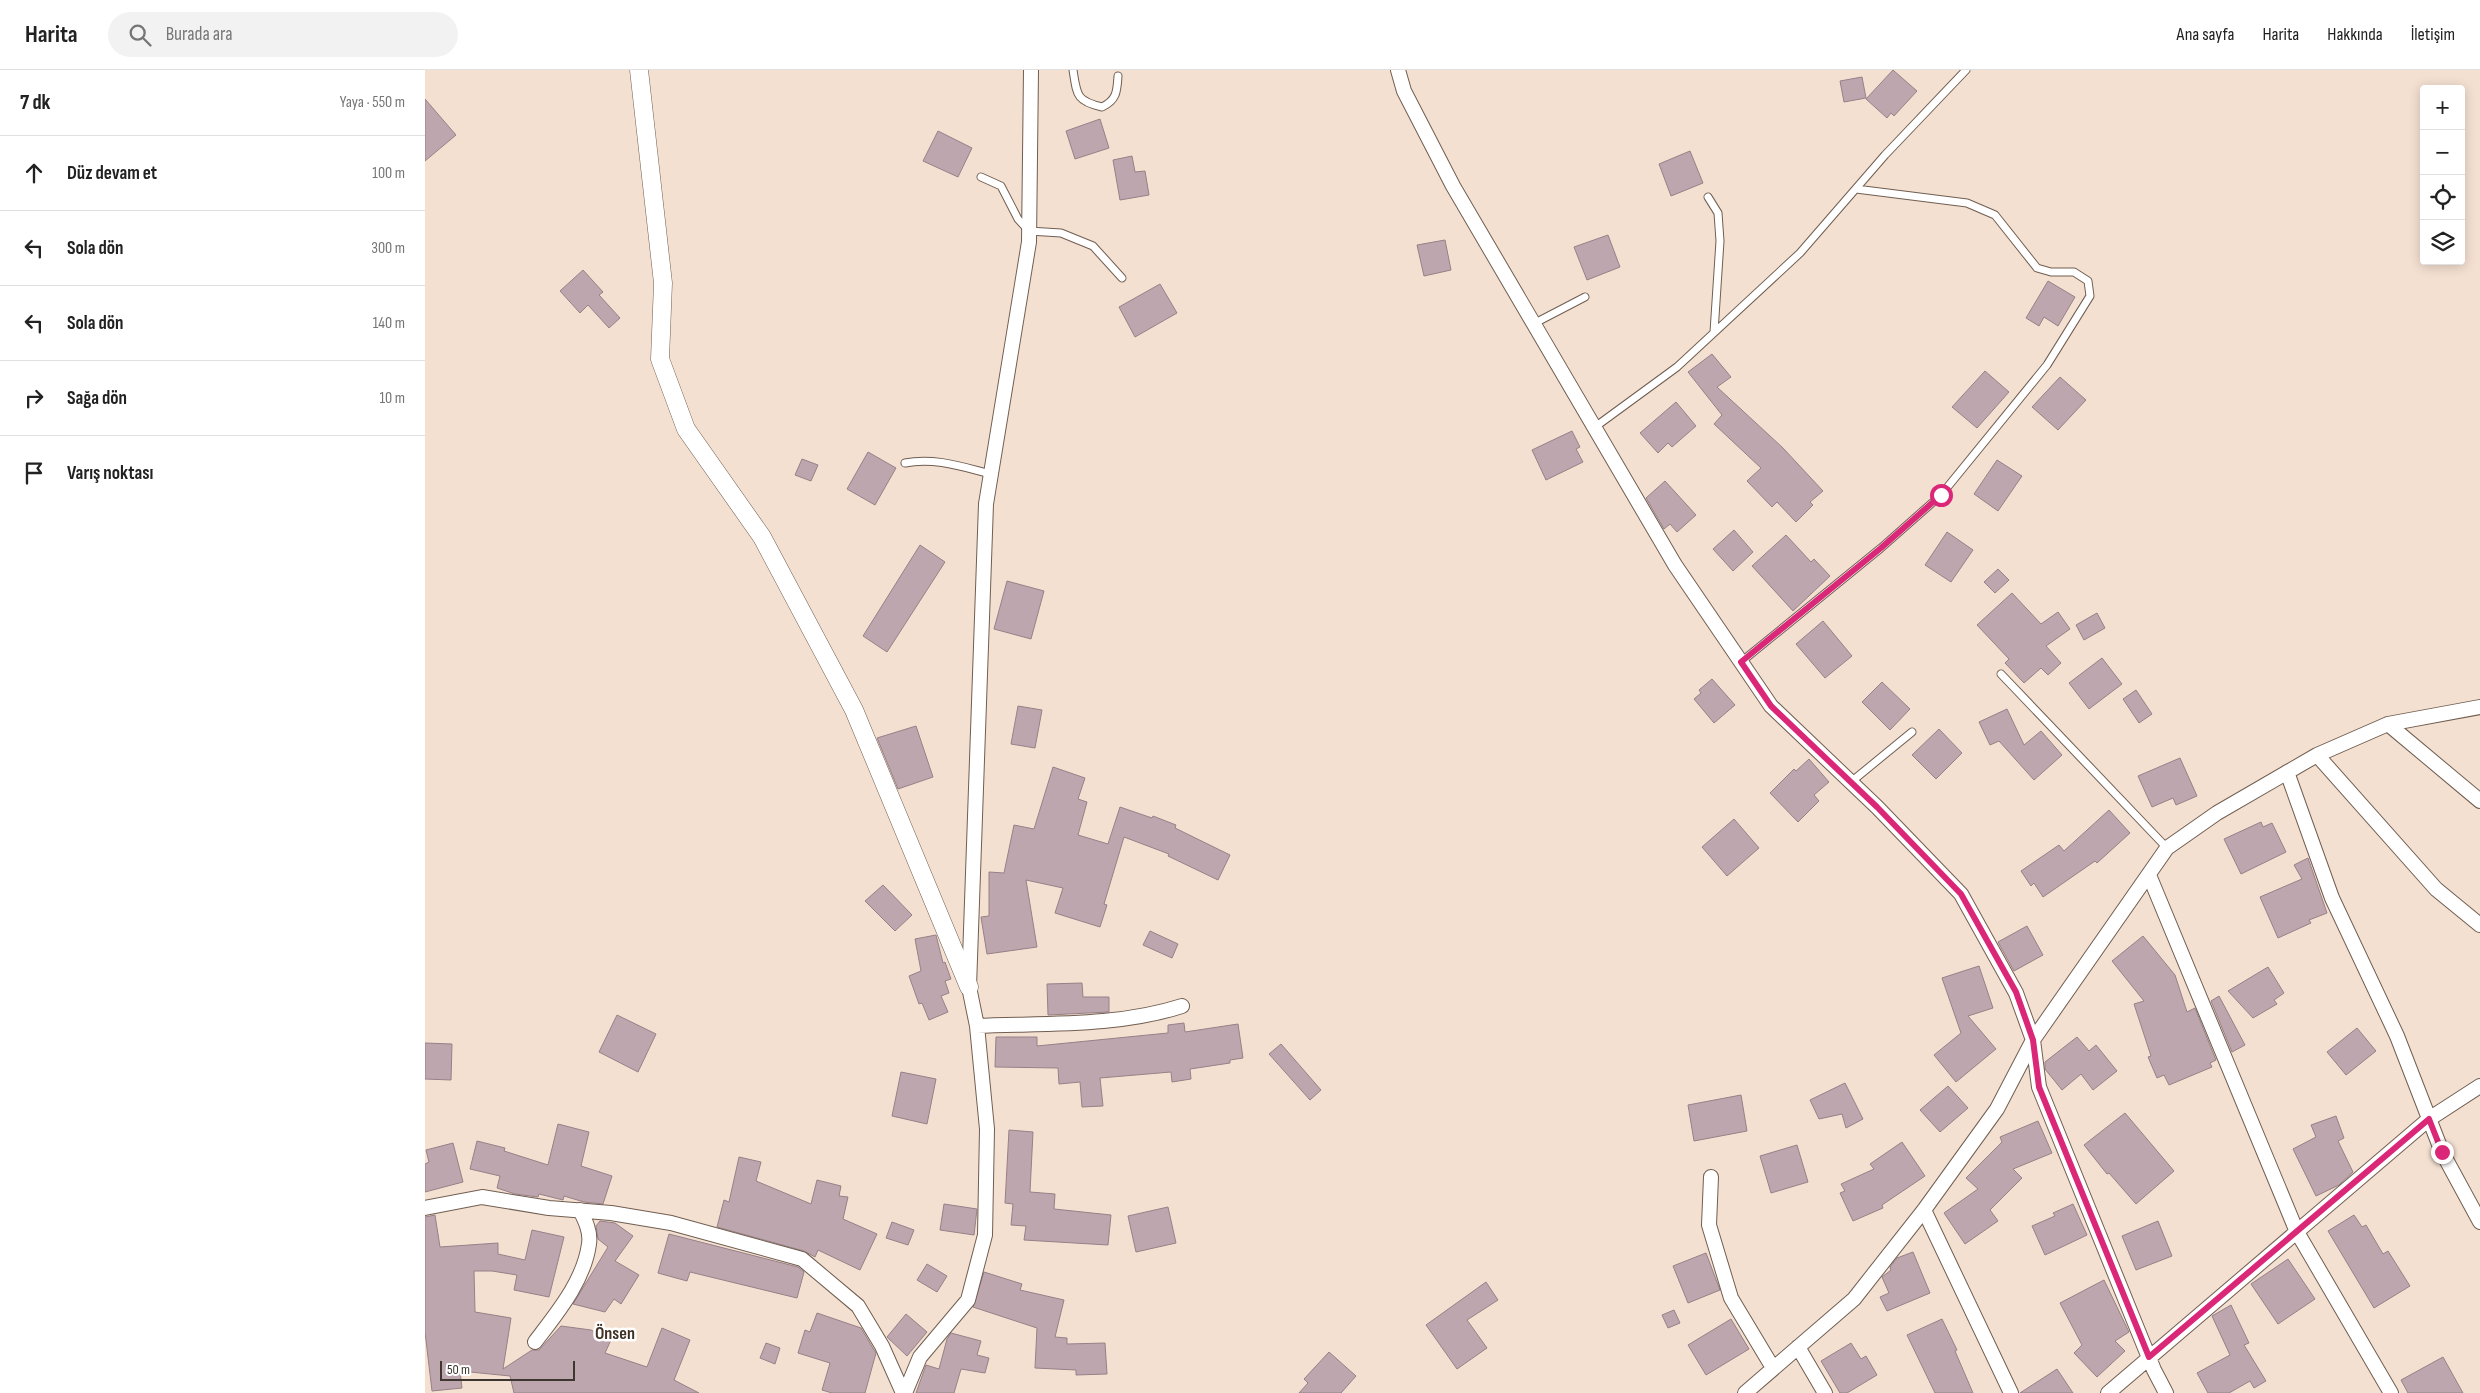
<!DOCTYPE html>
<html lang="tr">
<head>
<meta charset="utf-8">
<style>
	:root { --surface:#fff; --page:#f2f2f2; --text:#222; --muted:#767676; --line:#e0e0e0 }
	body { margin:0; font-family:"Sofia Sans Condensed",sans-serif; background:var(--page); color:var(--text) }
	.controls { position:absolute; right:15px; top:15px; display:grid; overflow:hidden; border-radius:5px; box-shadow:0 2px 12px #0003 }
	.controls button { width:45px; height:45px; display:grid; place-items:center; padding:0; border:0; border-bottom:1px solid var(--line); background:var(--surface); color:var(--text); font:25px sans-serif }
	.scale { position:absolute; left:15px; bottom:12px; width:135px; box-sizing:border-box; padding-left:5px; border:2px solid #3e3630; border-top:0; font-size:14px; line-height:18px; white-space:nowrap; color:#3e3630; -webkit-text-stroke:4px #fff; paint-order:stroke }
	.stop { position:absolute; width:15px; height:15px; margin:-11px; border:4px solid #db2777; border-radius:50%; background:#fff }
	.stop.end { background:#db2777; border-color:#fff; box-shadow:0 1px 5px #0008 }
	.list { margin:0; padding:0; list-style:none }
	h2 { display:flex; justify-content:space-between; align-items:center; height:65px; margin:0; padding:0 20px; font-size:21px }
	h2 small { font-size:16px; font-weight:400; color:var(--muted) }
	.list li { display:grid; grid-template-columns:32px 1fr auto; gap:15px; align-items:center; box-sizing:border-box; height:75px; padding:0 20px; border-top:1px solid var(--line) }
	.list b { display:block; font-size:19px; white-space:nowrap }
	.list em { font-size:16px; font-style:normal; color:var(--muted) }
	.icon { flex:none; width:28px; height:28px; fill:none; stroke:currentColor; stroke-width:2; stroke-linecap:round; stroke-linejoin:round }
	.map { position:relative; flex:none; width:2055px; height:1323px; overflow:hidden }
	header { display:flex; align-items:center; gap:30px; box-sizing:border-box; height:70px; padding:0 25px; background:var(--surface); border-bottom:1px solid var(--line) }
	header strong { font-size:24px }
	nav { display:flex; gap:28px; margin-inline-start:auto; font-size:18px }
	.search { width:350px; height:45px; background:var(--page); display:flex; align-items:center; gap:12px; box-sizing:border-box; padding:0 18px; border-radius:28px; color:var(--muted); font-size:19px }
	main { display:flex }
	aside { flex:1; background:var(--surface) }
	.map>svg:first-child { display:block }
	.building { fill:#bea6ae; stroke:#978087 }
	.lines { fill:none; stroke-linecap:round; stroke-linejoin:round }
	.service-casing { stroke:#705e51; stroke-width:9 }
	.minor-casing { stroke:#705e51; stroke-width:16 }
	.tertiary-casing { stroke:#705e51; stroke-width:19 }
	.service { stroke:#fff; stroke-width:7 }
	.minor { stroke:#fff; stroke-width:14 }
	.tertiary { stroke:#fff; stroke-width:18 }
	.route { stroke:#db2777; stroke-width:6 }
	.labels { text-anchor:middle; stroke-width:5; stroke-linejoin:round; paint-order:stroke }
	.quarter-label { font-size:18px; font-weight:bold; fill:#413226; stroke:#fff }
</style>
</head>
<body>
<header>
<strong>Harita</strong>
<div class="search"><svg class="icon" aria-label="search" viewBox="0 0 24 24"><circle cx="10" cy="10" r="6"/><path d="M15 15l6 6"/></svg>Burada ara</div>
<nav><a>Ana sayfa</a><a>Harita</a><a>Hakkında</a><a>İletişim</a></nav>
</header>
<main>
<aside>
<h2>7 dk<small>Yaya · 550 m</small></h2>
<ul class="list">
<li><svg class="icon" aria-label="ahead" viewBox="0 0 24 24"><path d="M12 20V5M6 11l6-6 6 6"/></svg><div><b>Düz devam et</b></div><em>100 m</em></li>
<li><svg class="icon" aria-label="left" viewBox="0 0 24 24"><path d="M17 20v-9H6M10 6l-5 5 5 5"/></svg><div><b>Sola dön</b></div><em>300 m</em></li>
<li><svg class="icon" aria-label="left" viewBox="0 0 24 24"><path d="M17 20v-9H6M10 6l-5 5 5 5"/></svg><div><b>Sola dön</b></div><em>140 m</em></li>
<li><svg class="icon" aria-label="right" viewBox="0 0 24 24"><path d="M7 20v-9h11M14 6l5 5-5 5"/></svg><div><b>Sağa dön</b></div><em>10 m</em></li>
<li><svg class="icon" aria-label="arrive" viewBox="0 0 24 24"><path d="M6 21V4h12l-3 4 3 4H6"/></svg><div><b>Varış noktası</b></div></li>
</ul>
</aside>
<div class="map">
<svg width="2055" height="1323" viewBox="0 0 2055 1323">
	<rect width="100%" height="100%" fill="#f4e0d1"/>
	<path class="building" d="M1468 0 1492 21 1469 46 1466 43 1462 48 1441 29Z
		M1437 7 1441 28 1419 32 1415 11Z
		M0 29 31 65 0 91Z
		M675 49 684 78 650 89 641 61Z
		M513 61 547 78 533 107 498 91Z
		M1265 81 1278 113 1246 126 1234 94Z
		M707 86 710 102 720 101 724 125 695 130 688 90Z
		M1183 165 1195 197 1162 210 1149 177Z
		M1020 170 1026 200 999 206 992 175Z
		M158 200 178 222 174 225 195 248 184 258 163 235 155 243 135 221Z
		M1623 211 1650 227 1633 256 1619 247 1614 256 1601 248Z
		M735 214 752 243 710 267 694 237Z
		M1287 284 1306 307 1292 317 1358 378 1398 421 1385 432 1388 435 1371 452 1352 432 1347 437 1322 411 1336 398 1289 354 1297 345 1263 302Z
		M1560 301 1584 322 1552 358 1527 337Z
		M1635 307 1661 330 1633 360 1607 337Z
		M1251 332 1271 356 1247 377 1243 373 1233 383 1215 363Z
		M1147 361 1155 377 1151 379 1158 392 1121 410 1107 380Z
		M443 382 471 398 450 435 422 419Z
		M377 389 393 395 386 411 370 405Z
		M1572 390 1597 406 1573 441 1549 424Z
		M1240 411 1271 445 1252 462 1245 454 1239 459 1221 428Z
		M1309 460 1328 482 1308 501 1288 479Z
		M1522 462 1548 480 1526 512 1500 495Z
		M1361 465 1386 492 1389 489 1405 506 1368 541 1327 496Z
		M495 475 520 492 462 582 438 566Z
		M1573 499 1584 510 1570 523 1559 512Z
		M582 511 619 521 606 569 569 559Z
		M1587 523 1616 554 1633 542 1645 559 1621 576 1636 593 1623 605 1616 598 1599 613 1580 593 1584 589 1552 555Z
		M1672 543 1680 558 1659 570 1651 555Z
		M1398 551 1427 586 1400 608 1371 574Z
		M1677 588 1697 614 1664 639 1644 613Z
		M1287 609 1310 635 1289 653 1269 629 1276 623 1274 620Z
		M1457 612 1485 639 1465 660 1437 632Z
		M1711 620 1727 644 1714 653 1698 629Z
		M593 636 617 640 610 678 586 674Z
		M1582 639 1599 675 1616 661 1637 685 1609 710 1574 671 1565 675 1554 652Z
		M491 656 508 707 473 719 452 668Z
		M1514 659 1537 683 1511 709 1487 685Z
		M1755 688 1772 726 1751 735 1748 728 1727 737 1713 706Z
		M1384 689 1404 712 1389 725 1394 731 1373 752 1345 723 1369 699 1371 701Z
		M628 697 660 708 653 729 662 732 653 765 683 774 695 737 727 748 728 746 751 755 750 758 805 785 793 810 743 786 744 784 699 767 679 834 682 835 675 857 630 843 638 818 601 810 612 877 562 884 556 847 564 846V802L579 803 589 755 609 759Z
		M1684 740 1705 763 1672 793 1670 791 1618 827 1609 813 1606 816 1596 801 1634 775 1639 781Z
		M1309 749 1334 778 1302 806 1277 777Z
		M1836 752 1838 757 1847 753 1861 782 1816 804 1799 769Z
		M1883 788 1902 843 1884 850 1886 853 1853 868 1835 827 1877 809 1869 795Z
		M458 815 487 845 470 861 440 831Z
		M1602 856 1618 885 1589 901 1573 872Z
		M725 861 753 874 747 888 718 875Z
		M511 865 518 893 520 892 526 909 520 911 524 923 516 926 523 942 504 950 497 933 494 934 484 906 496 901 490 869Z
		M1718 866 1750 905 1762 942 1770 938 1791 990 1785 993 1787 997 1744 1015 1739 1005 1732 1008 1723 987 1726 986 1709 934 1719 931 1687 891Z
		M1554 896 1568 938 1543 946 1571 979 1531 1012 1509 985 1536 963 1517 908Z
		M1843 897 1859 923 1849 930 1852 934 1828 948 1803 921Z
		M657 913 658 927H684V942L623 945 622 914Z
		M1794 926 1820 975 1807 982 1786 931Z
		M192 945 231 964 213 1002 174 982Z
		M759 953 760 962 813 954 818 988 805 990V993L765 999 766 1009 747 1012 746 1002 675 1008 678 1036 657 1037 655 1012 634 1014 633 998 570 997 571 967H612V976L743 963V955Z
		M1932 958 1951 981 1921 1005 1902 982Z
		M1652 967 1664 981 1671 975 1692 1001 1668 1020 1656 1004 1637 1020 1620 999V992Z
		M0 973 27 974 26 1010 0 1009Z
		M856 974 896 1020 885 1030 844 984Z
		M476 1002 511 1009 502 1054 467 1046Z
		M1420 1013 1438 1049 1421 1058 1417 1044 1394 1049 1385 1030Z
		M1523 1016 1543 1038 1515 1062 1495 1040Z
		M1316 1025 1322 1061 1269 1071 1263 1035Z
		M1700 1043 1749 1101 1711 1134 1684 1103 1682 1104 1659 1075Z
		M1911 1046 1919 1068 1913 1071 1928 1102 1914 1115 1891 1126 1868 1079 1891 1067 1886 1055Z
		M1613 1051 1627 1083 1588 1099 1597 1108 1565 1140 1573 1151 1540 1174 1519 1143 1553 1119 1541 1108 1577 1072 1575 1067Z
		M133 1054 164 1062 156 1096 187 1106 178 1134 159 1132 139 1126 138 1130 114 1124 113 1127 90 1124 72 1118 75 1106 45 1099 52 1071 80 1078 79 1081 123 1095Z
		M584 1060 608 1062 605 1122 630 1124 629 1139 686 1145 683 1175 599 1170 601 1156 586 1155 588 1134 580 1133Z
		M1477 1072 1500 1106 1457 1135 1458 1138 1428 1151 1415 1123 1420 1121 1416 1114 1449 1099 1445 1094Z
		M28 1073 38 1112 0 1122V1094L4 1092 1 1080Z
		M1372 1075 1383 1112 1346 1123 1335 1086Z
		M314 1087 336 1092 331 1111 386 1134 392 1110 416 1116 414 1126 423 1127 418 1149 452 1164 435 1200 393 1180 390 1187 379 1181 292 1157 299 1130 304 1132Z
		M519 1134 552 1139 549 1165 515 1160Z
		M1648 1134 1662 1165 1620 1185 1607 1156 1630 1146 1628 1143Z
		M743 1137 751 1173 711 1182 703 1146Z
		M10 1145 15 1177 73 1173V1184L100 1190 107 1160 139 1167 124 1227 89 1220 92 1205 67 1201H49L50 1242 86 1248 78 1299 107 1280H114L136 1256 166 1260 186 1270 180 1283 222 1297 237 1258 265 1270 249 1310 274 1323H89L85 1306 35 1301 37 1318 7 1321 0 1262V1147Z
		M1929 1145 1937 1157 1941 1155 1958 1184 1963 1181 1985 1216 1949 1238 1903 1161Z
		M175 1151 190 1153 208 1166 190 1191 214 1205 196 1234 189 1229 180 1242 148 1234 183 1177 173 1169 171 1156Z
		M1733 1151 1747 1186 1711 1200 1697 1166Z
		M467 1152 489 1160 483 1175 461 1168Z
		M244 1164 373 1197 379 1202 372 1228 265 1202 262 1211 233 1203Z
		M1488 1182 1505 1223 1462 1241 1455 1227 1464 1223 1457 1207 1466 1200 1465 1197 1472 1188Z
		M1281 1183 1295 1220 1263 1233 1248 1196Z
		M1863 1189 1890 1229 1853 1254 1826 1214Z
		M502 1194 522 1206 512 1222 492 1210Z
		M559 1202 597 1214 595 1220 639 1230 630 1267 642 1268V1274L680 1273 682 1304 651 1305V1300L610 1298 612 1258 548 1237Z
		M1679 1210 1704 1262 1690 1271 1700 1281 1672 1307 1649 1283 1657 1275 1635 1233Z
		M1061 1212 1073 1230 1042 1250 1062 1278 1032 1299 1001 1255Z
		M1806 1235 1824 1273 1819 1275 1841 1311 1829 1318 1825 1311 1804 1323H1783L1772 1303 1805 1285 1787 1246Z
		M1249 1240 1255 1253 1243 1258 1237 1245Z
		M392 1243 436 1258 449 1280 451 1283 440 1323H407L397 1320 405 1293 373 1283 380 1260 385 1262Z
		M481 1244 502 1262 482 1286 462 1267Z
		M1306 1249 1324 1279 1281 1305 1263 1275Z
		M1517 1249 1532 1280 1530 1281 1548 1323H1510L1482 1265Z
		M526 1263 556 1271 552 1285 564 1288 560 1303 536 1299 529 1323H491L501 1295 514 1299 522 1269Z
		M341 1273 355 1278 350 1294 335 1288Z
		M1426 1273 1436 1289 1441 1286 1452 1305 1422 1323H1415L1396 1291Z
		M904 1282 931 1306 916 1323H874L883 1313 879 1309Z
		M2018 1287 2038 1323H1983L1976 1310Z
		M1632 1299 1648 1323H1595Z"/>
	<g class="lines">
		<g class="service-casing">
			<path id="service" d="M648 0C652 25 651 31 677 37 692 30 692 21 693 6
				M556 107 576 116 593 149 604 161 636 163 668 176 697 208
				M1283 127 1293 143 1295 171 1289 262
				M1110 253 1160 227
				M1170 357 1252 297 1375 183 1460 85 1541 0
				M480 393C509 387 538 397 566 404
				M1316 592 1456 478 1516 425 1622 295 1665 226 1663 211 1649 202H1626L1612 198 1570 145 1542 133 1431 119
				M1576 604 1742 778
				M1426 712 1487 662"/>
		</g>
		<g class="minor-casing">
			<path id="minor" d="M973 0 979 21 1028 116 1250 495 1346 636 1452 737 1536 824 1591 923 1608 970 1614 1017 1729 1300 1741 1323
				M1963 654 2055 731
				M1892 685 2011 819 2055 855
				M1862 702 1907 828 1972 966 2017 1082 2055 1152
				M1724 805 1872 1162 1966 1323
				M552 956C619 953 692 957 757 936
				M1286 1107 1284 1155 1306 1228 1348 1298
				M0 1138 57 1127 124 1138 186 1143 246 1153 377 1189 433 1236 457 1276 478 1323
				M1499 1140 1586 1323
				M110 1272C132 1243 159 1211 164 1174 166 1162 160 1150 155 1140
				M1373 1277 1400 1323
				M480 1323 495 1287 543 1230 560 1165 562 1059 552 956 544 917 561 434 604 172 606 0
				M1320 1323 1429 1229 1499 1140 1572 1039 1608 970 1742 778 1792 743 1892 685 1963 654 2055 637
				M1683 1323 2004 1049 2055 1016"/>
		</g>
		<g class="tertiary-casing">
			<path id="tertiary" d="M214 0 238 213 235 289 261 359 337 467 429 640 544 917"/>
		</g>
		<use href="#service" class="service"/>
		<use href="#minor" class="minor"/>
		<use href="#tertiary" class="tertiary"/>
	</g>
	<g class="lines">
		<path class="route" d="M1516 425 1456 478 1316 592 1346 636 1452 737 1536 824 1591 922 1608 970 1614 1017 1724 1287 2004 1049 2017 1082"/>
	</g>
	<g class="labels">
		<g class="quarter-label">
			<text x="190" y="1269">Önsen</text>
		</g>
	</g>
</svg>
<div class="controls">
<button>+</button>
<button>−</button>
<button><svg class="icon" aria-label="locate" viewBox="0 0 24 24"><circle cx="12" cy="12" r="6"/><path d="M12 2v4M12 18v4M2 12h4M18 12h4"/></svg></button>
<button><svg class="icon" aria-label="layers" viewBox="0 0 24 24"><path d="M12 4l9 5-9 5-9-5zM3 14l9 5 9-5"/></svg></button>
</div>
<div class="scale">50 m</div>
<div class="stop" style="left:1516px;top:425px"></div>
<div class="stop end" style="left:2017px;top:1082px"></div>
</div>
</main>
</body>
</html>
